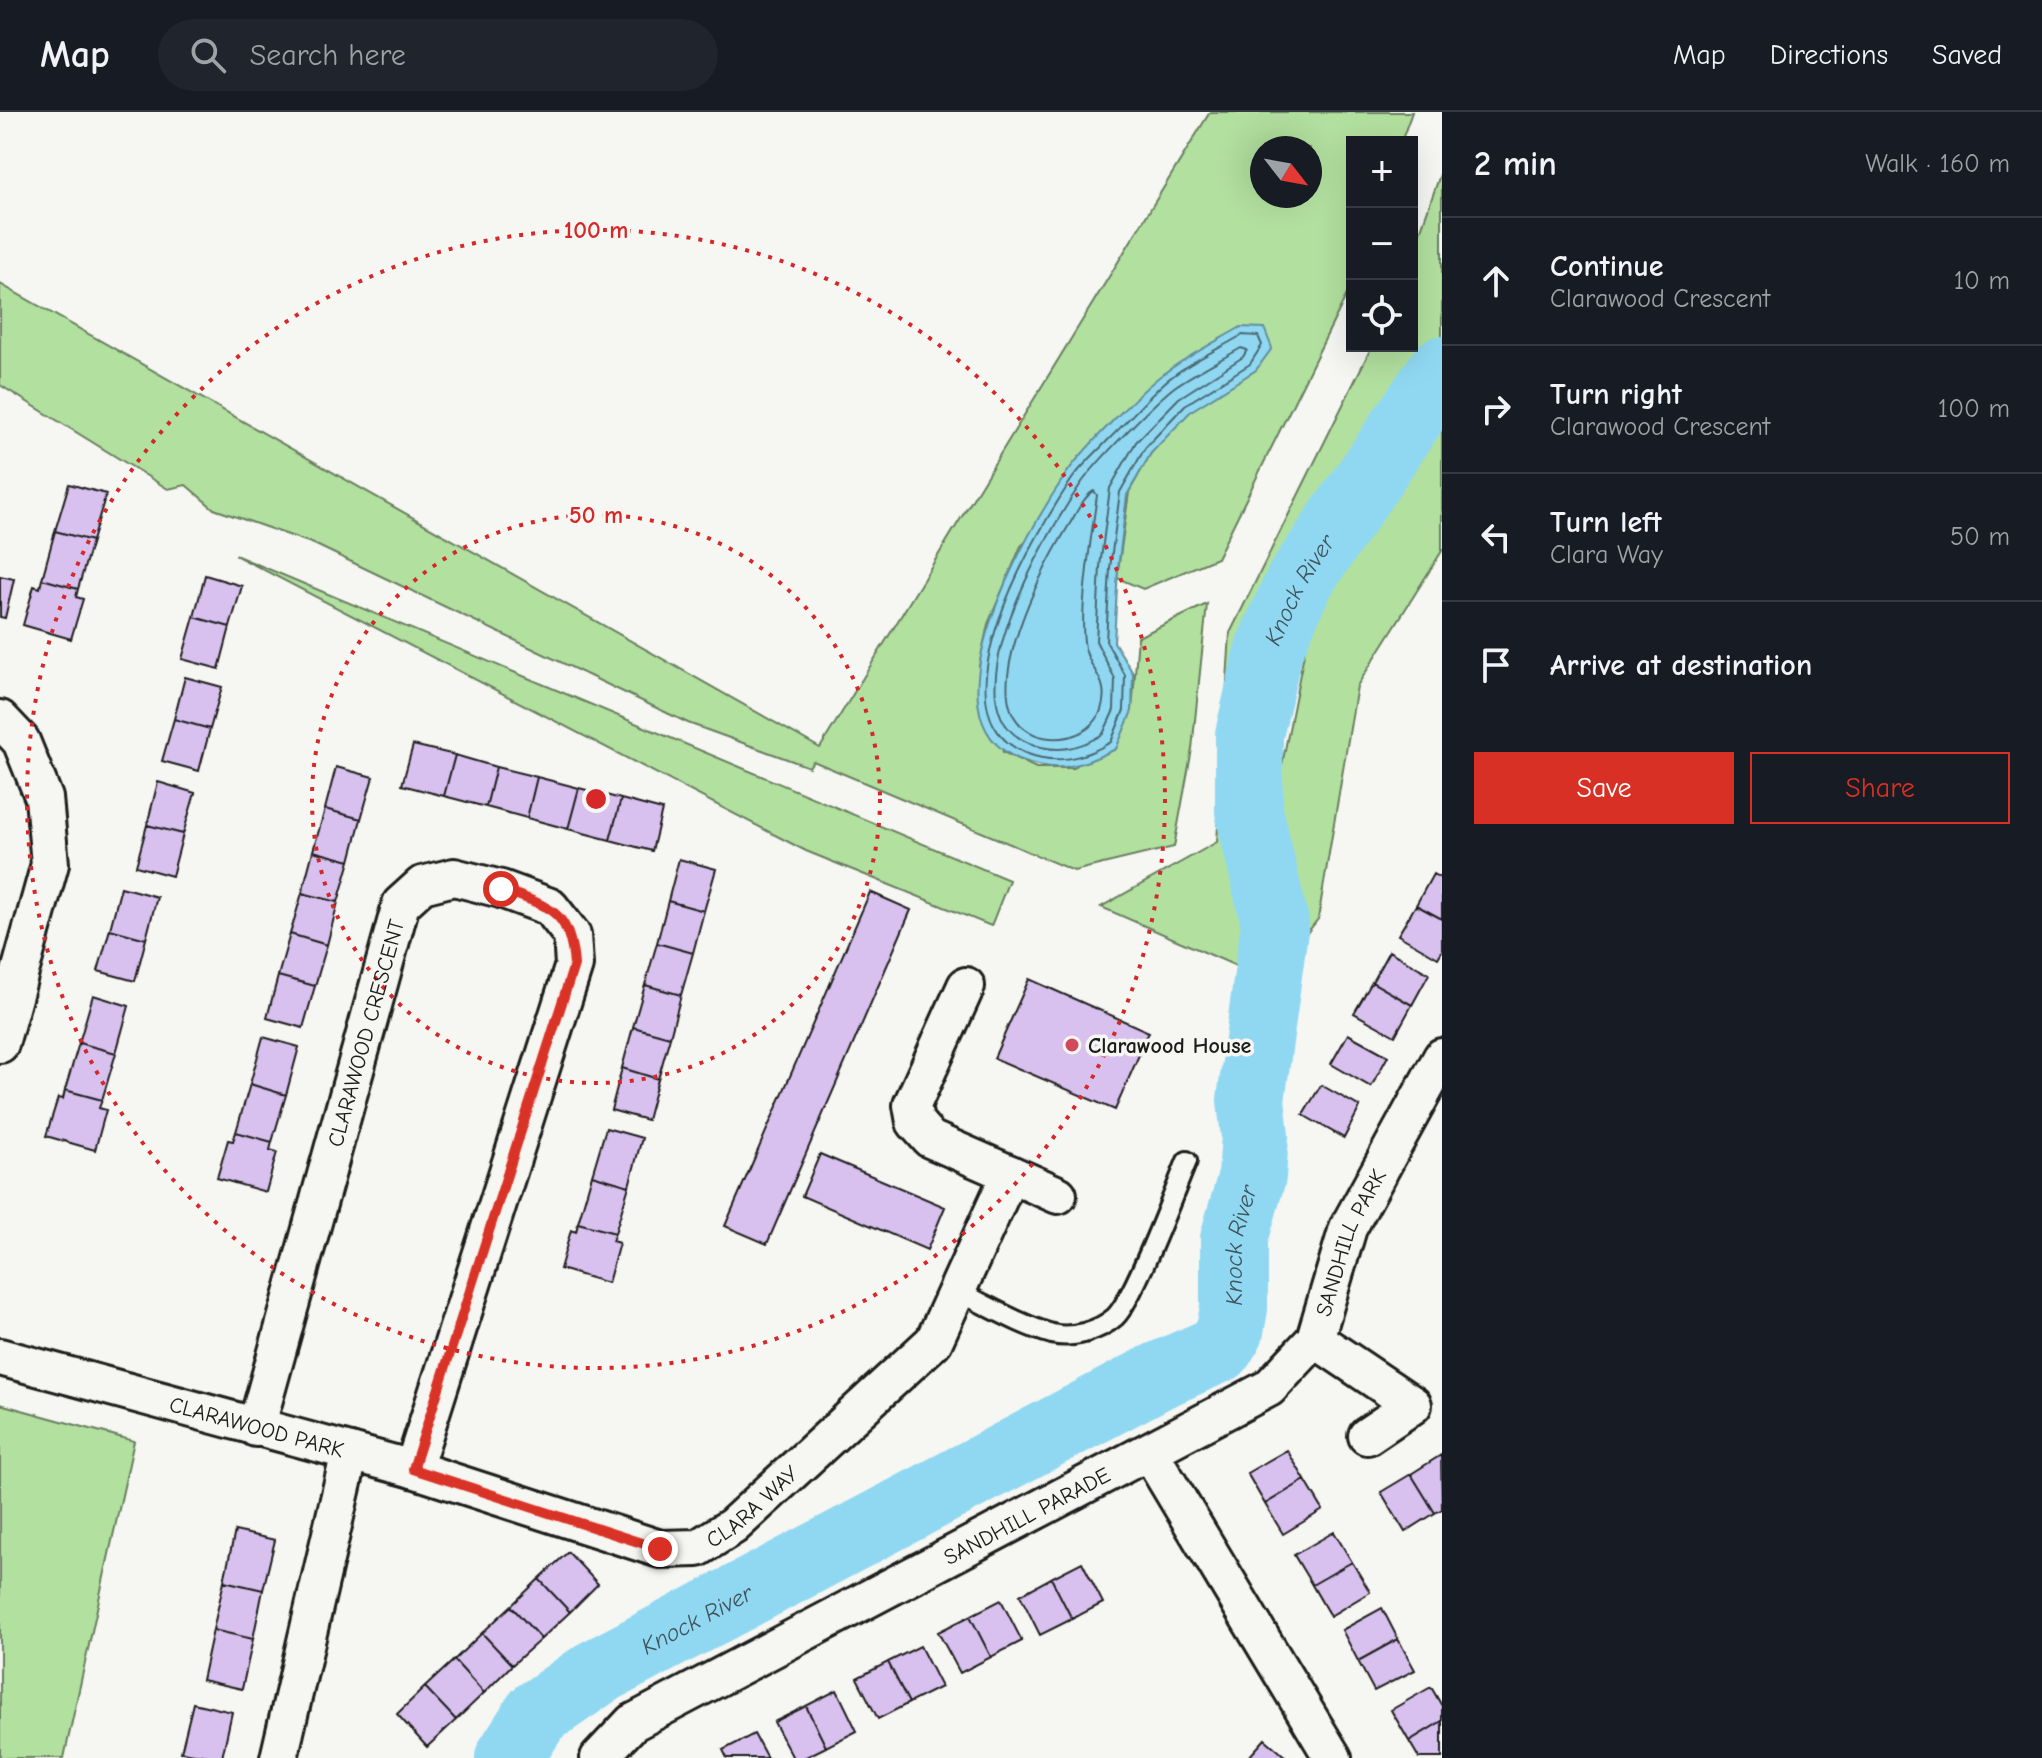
<!DOCTYPE html>
<html lang="en">
<head>
<meta charset="utf-8">
<style>
	:root { --surface:#171b24; --page:#20242c; --text:#f1f3f6; --muted:#9ea1a6; --line:#363941; --accent:#d93025 }
	body { margin:0; font-family:"Comic Neue",sans-serif; background:var(--page); color:var(--text) }
	.controls { position:absolute; right:24px; top:24px; display:grid; overflow:hidden; border-radius:0px; box-shadow:0 8px 32px #0002 }
	.controls button { width:72px; height:72px; display:grid; place-items:center; padding:0; border:0; border-bottom:2px solid var(--line); background:var(--surface); color:var(--text); font:40px sans-serif }
	.compass { position:absolute; left:1250px; top:24px; width:72px; height:72px; border-radius:50%; background:var(--surface); box-shadow:0 8px 32px #0002; rotate:121deg }
	.stop { position:absolute; width:24px; height:24px; margin:-18px; border:6px solid #d93025; border-radius:50%; background:#fff }
	.stop.end { background:#d93025; border-color:#fff; box-shadow:0 2px 8px #0008 }
	.list { margin:0; padding:0; list-style:none }
	h2 { display:flex; justify-content:space-between; align-items:center; height:104px; margin:0; padding:0 32px; font-size:34px }
	h2 small { font-size:26px; font-weight:400; color:var(--muted) }
	.list li { display:grid; grid-template-columns:52px 1fr auto; gap:24px; align-items:center; box-sizing:border-box; height:128px; padding:0 32px; border-top:2px solid var(--line) }
	.list b { display:block; font-size:30px; white-space:nowrap }
	.list p { margin:0; font-size:26px; white-space:nowrap; color:var(--muted) }
	.list em { font-size:26px; font-style:normal; color:var(--muted) }
	.actions { display:flex; gap:16px; padding:24px 32px }
	.actions a { flex:1; padding:18px 0; border:2px solid var(--accent); border-radius:0px; text-align:center; font-size:28px; color:var(--accent) }
	.actions .main { background:var(--accent); color:#fff }
	.icon { flex:none; width:44px; height:44px; fill:none; stroke:currentColor; stroke-width:2; stroke-linecap:round; stroke-linejoin:round }
	.map { position:relative; flex:none; width:1442px; height:1646px; overflow:hidden }
	header { display:flex; align-items:center; gap:48px; box-sizing:border-box; height:112px; padding:0 40px; background:var(--surface); border-bottom:2px solid var(--line) }
	header strong { font-size:38px }
	nav { display:flex; gap:44px; margin-inline-start:auto; font-size:28px }
	.search { width:560px; height:72px; background:var(--page); display:flex; align-items:center; gap:20px; box-sizing:border-box; padding:0 28px; border-radius:44px; color:var(--muted); font-size:30px }
	main { display:flex }
	aside { flex:1; background:var(--surface) }
	.map>svg:first-child { display:block }
	.green { fill:#b2e09f; stroke:#677e5e; stroke-width:2; fill-rule:evenodd }
	.water { fill:#90d8f2; stroke:#628d9c; stroke-width:2 }
	.lines { fill:none; stroke-linecap:round; stroke-linejoin:round }
	.shore { stroke:#4a6772; stroke-width:2 }
	.river { stroke:#90d8f2; stroke-width:68 }
	.building { fill:#d8c0ef; stroke:#1c1c1c; stroke-width:2 }
	.lane-casing { stroke:#1c1c1c; stroke-width:24 }
	.street-casing { stroke:#1c1c1c; stroke-width:42 }
	.lane { stroke:#f6f6f2; stroke-width:18 }
	.street { stroke:#f6f6f2; stroke-width:36 }
	.route { stroke:#d93025; stroke-width:10 }
	.ring { fill:none; stroke:#d62828; stroke-width:4; stroke-dasharray:4 8 }
	.poi-dot { fill:#d1495b; stroke:#f6f6f2; stroke-width:3 }
	.labels { text-anchor:middle; stroke-width:7; stroke-linejoin:round; paint-order:stroke }
	.street-label { font-size:22px; fill:#1c1c1c; stroke:#f6f6f2 }
	.poi-label { font-size:22px; font-weight:bold; fill:#1c1c1c; stroke:#f6f6f2; text-anchor:start }
	.water-label { font-size:24px; font-style:italic; fill:#3f545c; stroke:#f6f6f2 }
	.centre { fill:#d62828; stroke:#f6f6f2; stroke-width:4 }
	.ring-label { font-size:24px; text-anchor:middle; font-weight:bold; fill:#d62828; stroke:#f6f6f2; stroke-width:7; stroke-linejoin:round; paint-order:stroke }
</style>
</head>
<body>
<header>
<strong>Map</strong>
<div class="search"><svg class="icon" aria-label="search" viewBox="0 0 24 24"><circle cx="10" cy="10" r="6"/><path d="M15 15l6 6"/></svg>Search here</div>
<nav><a>Map</a><a>Directions</a><a>Saved</a></nav>
</header>
<main>
<div class="map">
<svg width="1442" height="1646" viewBox="0 0 1442 1646">
	<rect width="100%" height="100%" fill="#f6f6f2"/>
	<filter id="ink" filterUnits="userSpaceOnUse"><feTurbulence type="fractalNoise" baseFrequency=".0125" numOctaves="2"/><feDisplacementMap in="SourceGraphic" scale="16" xChannelSelector="R" yChannelSelector="G"/><feConvolveMatrix kernelMatrix="1 2 1 2 8 2 1 2 1" color-interpolation-filters="sRGB"/></filter>
	<g filter="url(#ink)">
		<path class="green" d="M1210 0H1412L1401 30H1352V172L1217 446 1143 477 1117 466 1129 380 1151 341 1264 216 1021 434 988 512 979 554 1003 640 1036 656H1074L1132 598 1138 525 1207 492 1192 637 1174 735 1074 759 813 649 809 655 688 611 314 432 214 397 186 373 168 377 0 273V172L820 636ZM1262 36H1310V84H1262Z
			M1442 57V226L1418 276 1323 410 1249 559 1235 702 1266 867 1101 795 1217 730 1230 521 1372 234H1412V143Z
			M1442 280V439L1357 574 1318 807 1282 853 1271 709 1309 516Z
			M235 443 1009 768 991 814 806 739Z
			M0 1292 134 1329 64 1646H0Z"/>
		<path class="water" d="M1241 215 1264 216 1272 236 1256 258 1191 299 1151 341 1127 383 1118 456 1114 530 1133 561 1132 599 1116 637C1079 654 1059 663 1019 647 918 605 1028 418 1066 362 1080 341 1142 277 1163 262 1187 244 1215 230 1241 215Z"/>
		<g class="lines">
			<path class="shore" d="M1242 223 1258 224 1262 233 1250 252 1185 293 1145 336 1120 380 1110 456 1106 529 1125 563 1124 598 1111 630C1083 647 1056 653 1025 641 928 600 1036 421 1072 367 1082 353 1097 340 1109 327 1128 309 1145 288 1164 271 1186 252 1217 238 1242 223Z
				M1241 236 1247 238 1243 245 1179 286 1136 330 1110 376 1100 455 1096 529 1115 567 1114 598 1103 622C1079 637 1056 642 1029 631 942 596 1048 420 1080 373 1095 351 1152 293 1173 276 1194 261 1219 249 1241 236Z
				M1094 379 1097 383C1092 422 1078 500 1085 536 1090 560 1111 568 1101 598 1092 627 1047 635 1024 616 976 579 1046 451 1069 413 1076 402 1083 385 1094 379Z"/>
			<path class="river" id="s1" d="M509 1646 537 1602 596 1561 1158 1264 1219 1237 1230 1219 1234 1196V1127L1252 1064 1255 1024 1251 988 1275 811 1249 699V623L1269 537 1299 470 1442 258"/>
		</g>
		<path class="building" d="M69 372 106 382 92 429 55 419Z
			M55 419 92 429 78 477 42 467Z
			M205 463 242 474 230 515 194 505Z
			M0 464 14 467 5 506 0 505Z
			M42 467 78 477 76 485 83 487 71 527 23 513 34 474 40 476Z
			M194 505 230 515 219 557 182 547Z
			M185 565 222 575 210 617 174 607Z
			M174 607 210 617 199 659 162 649Z
			M413 633 455 643 444 684 402 673Z
			M455 643 496 655 486 695 444 684Z
			M336 655 373 665 361 707 325 697Z
			M496 655 537 665 527 706 486 695Z
			M537 665 579 676 568 717 527 706Z
			M158 670 195 681 183 722 147 713Z
			M579 676 621 687 610 728 568 717Z
			M621 687 662 698 652 739 610 728Z
			M325 697 361 707 350 749 313 739Z
			M147 713 183 722 172 764 136 754Z
			M313 739 350 749 338 790 302 781Z
			M679 747 716 757 704 799 668 789Z
			M1433 762 1442 767V807L1416 793Z
			M121 775 157 785 146 827 110 817Z
			M870 780 911 798 767 1132 725 1114Z
			M302 781 338 790 327 833 290 822Z
			M668 789 704 799 693 841 657 831Z
			M1416 793 1442 807V839L1438 846 1398 823Z
			M110 817 146 827 135 869 98 859Z
			M290 822 327 833 315 874 278 864Z
			M657 831 693 841 681 883 645 873Z
			M1389 839 1429 862 1412 893 1372 870Z
			M278 864 315 874 303 916 267 906Z
			M1029 867 1149 920 1115 998 994 946Z
			M1372 870 1412 893 1395 924 1354 901Z
			M645 873 681 883 670 925 633 915Z
			M93 883 129 894 116 941 79 931Z
			M633 915 670 925 658 967 622 956Z
			M1348 922 1388 944 1371 975 1331 952Z
			M263 925 299 935 286 983 250 972Z
			M79 931 116 941 102 988 65 978Z
			M622 956 658 967 647 1008 611 998Z
			M250 972 286 983 272 1030 236 1020Z
			M1321 973 1360 995 1344 1026 1303 1003Z
			M65 978 102 988 99 996 106 998 95 1038 46 1024 58 986 63 987Z
			M606 1016 642 1026 629 1074 592 1063Z
			M236 1020 272 1030 270 1038 277 1040 266 1080 217 1066 228 1028 233 1029Z
			M820 1042 945 1095 927 1138 802 1084Z
			M592 1063 629 1074 615 1121 578 1111Z
			M578 1111 615 1121 612 1129 619 1131 608 1171 560 1157 571 1118 576 1120Z
			M1287 1338 1305 1368 1265 1392 1247 1361Z
			M1441 1343 1442 1397 1435 1401 1411 1362Z
			M1411 1362 1435 1401 1405 1420 1381 1380Z
			M1305 1368 1323 1398 1283 1422 1265 1392Z
			M235 1419 275 1428 263 1478 224 1469Z
			M1334 1420 1352 1450 1312 1473 1294 1443Z
			M568 1440 598 1472 570 1500 539 1467Z
			M1082 1450 1103 1491 1072 1507 1051 1466Z
			M1352 1450 1370 1480 1330 1504 1312 1473Z
			M1051 1466 1072 1507 1040 1523 1020 1483Z
			M539 1467 570 1500 541 1527 511 1494Z
			M224 1469 263 1478 253 1527 213 1518Z
			M1001 1488 1022 1529 991 1545 970 1504Z
			M511 1494 541 1527 512 1553 482 1521Z
			M1382 1496 1398 1527 1358 1549 1342 1518Z
			M970 1504 991 1545 960 1561 938 1520Z
			M213 1518 253 1527 242 1577 202 1568Z
			M482 1521 512 1553 484 1581 454 1548Z
			M1398 1527 1415 1558 1374 1579 1358 1549Z
			M920 1534 941 1575 909 1591 888 1550Z
			M454 1548 484 1581 456 1608 425 1575Z
			M888 1550 909 1591 878 1607 857 1566Z
			M425 1575 456 1608 427 1635 397 1602Z
			M1431 1575 1442 1594V1609L1409 1629 1391 1598Z
			M837 1578 857 1619 826 1635 806 1594Z
			M193 1591 232 1600 222 1646 181 1640Z
			M806 1594 826 1635 804 1646H793L774 1610Z
			M1442 1609V1646H1419L1409 1629Z
			M754 1622 767 1646H727L723 1638Z
			M1265 1627 1287 1646H1248Z"/>
		<g class="lines">
			<g class="lane-casing">
				<path id="lane" d="M957 1179C987 1193 1020 1213 1052 1222 1072 1227 1099 1219 1115 1205 1134 1187 1174 1080 1187 1049"/>
			</g>
			<g class="street-casing">
				<g id="street">
					<path d="M0 607 21 629 44 686 50 752 0 932"/>
					<path d="M966 874 912 993 915 1010 930 1027 1058 1083"/>
					<path d="M1315 1227 1413 1293 1367 1324"/>
					<path id="s2" d="M0 1245 413 1357 660 1437 698 1436 733 1414 934 1229 1010 1062"/>
					<path id="s3" d="M256 1316 401 792 422 773 454 765 501 777 550 795 572 823 574 853 413 1357"/>
					<path d="M1150 1341 1333 1646"/>
					<path d="M279 1646 350 1340"/>
					<path id="s4" d="M599 1646 632 1611 1269 1276 1315 1227 1348 1116 1442 945"/>
				</g>
			</g>
			<use href="#lane" class="lane"/>
			<use href="#street" class="street"/>
		</g>
	</g>
	<g class="lines" filter="url(#ink)">
		<path class="route" d="M501 777C549 795 570 797 574 853L413 1357 660 1437"/>
	</g>
	<g class="ring">
		<circle cx="596" cy="687" r="284"/>
		<circle cx="596" cy="687" r="569"/>
	</g>
	<circle class="poi-dot" cx="1072" cy="933" r="8"/>
	<g class="labels">
		<g class="street-label">
			<text dy="8" stroke="none"><textPath href="#s3" startOffset="410">CLARAWOOD CRESCENT</textPath></text>
			<text dy="8" stroke="none"><textPath href="#s4" startOffset="938">SANDHILL PARK</textPath></text>
			<text dy="8" stroke="none"><textPath href="#s2" startOffset="266">CLARAWOOD PARK</textPath></text>
			<text dy="8" stroke="none"><textPath href="#s2" startOffset="794">CLARA WAY</textPath></text>
			<text dy="8" stroke="none"><textPath href="#s4" startOffset="494">SANDHILL PARADE</textPath></text>
		</g>
		<g class="poi-label">
			<text x="1088" y="941">Clarawood House</text>
		</g>
		<g class="water-label">
			<text dy="8" stroke="none"><textPath href="#s1" startOffset="1606">Knock River</textPath></text>
			<text dy="8" stroke="none"><textPath href="#s1" startOffset="934">Knock River</textPath></text>
			<text dy="8" stroke="none"><textPath href="#s1" startOffset="238">Knock River</textPath></text>
		</g>
	</g>
	<circle cx="596" cy="687" r="12" class="centre"/>
	<g class="ring-label">
		<text x="596" y="126">100 m</text>
		<text x="596" y="411">50 m</text>
	</g>
</svg>
<div class="controls">
<button>+</button>
<button>−</button>
<button><svg class="icon" aria-label="locate" viewBox="0 0 24 24"><circle cx="12" cy="12" r="6"/><path d="M12 2v4M12 18v4M2 12h4M18 12h4"/></svg></button>
</div>
<svg class="compass" viewBox="-18 -18 36 36"><path d="M0-13l5 13h-10z" fill="#e53935"/><path d="M0 13l5-13h-10z" fill="#9ea1a6"/></svg>
<div class="stop" style="left:501px;top:777px"></div>
<div class="stop end" style="left:660px;top:1437px"></div>
</div>
<aside>
<h2>2 min<small>Walk · 160 m</small></h2>
<ul class="list">
<li><svg class="icon" aria-label="ahead" viewBox="0 0 24 24"><path d="M12 20V5M6 11l6-6 6 6"/></svg><div><b>Continue</b><p>Clarawood Crescent</p></div><em>10 m</em></li>
<li><svg class="icon" aria-label="right" viewBox="0 0 24 24"><path d="M7 20v-9h11M14 6l5 5-5 5"/></svg><div><b>Turn right</b><p>Clarawood Crescent</p></div><em>100 m</em></li>
<li><svg class="icon" aria-label="left" viewBox="0 0 24 24"><path d="M17 20v-9H6M10 6l-5 5 5 5"/></svg><div><b>Turn left</b><p>Clara Way</p></div><em>50 m</em></li>
<li><svg class="icon" aria-label="arrive" viewBox="0 0 24 24"><path d="M6 21V4h12l-3 4 3 4H6"/></svg><div><b>Arrive at destination</b></div></li>
</ul>
<div class="actions"><a class="main">Save</a><a>Share</a></div>
</aside>
</main>
</body>
</html>
